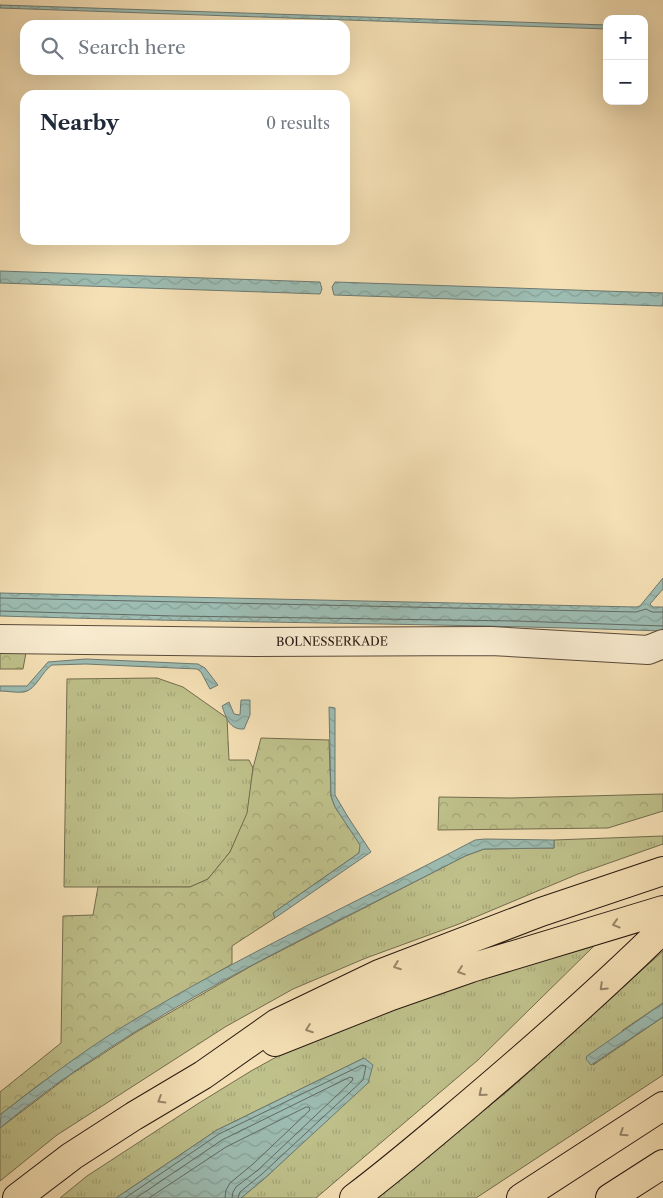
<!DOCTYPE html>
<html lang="en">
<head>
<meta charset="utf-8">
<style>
	:root { --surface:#fff; --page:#f2f2f3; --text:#1f2937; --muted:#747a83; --line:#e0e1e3 }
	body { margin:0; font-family:"Libre Caslon Text",serif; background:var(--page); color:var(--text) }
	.controls { position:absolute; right:15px; top:15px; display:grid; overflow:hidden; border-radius:10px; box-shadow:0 5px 20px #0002 }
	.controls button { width:45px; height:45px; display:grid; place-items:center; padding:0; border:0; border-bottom:1px solid var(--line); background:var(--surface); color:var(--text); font:25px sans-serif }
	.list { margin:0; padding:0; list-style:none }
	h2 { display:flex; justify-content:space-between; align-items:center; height:65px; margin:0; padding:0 20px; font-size:21px }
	h2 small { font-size:16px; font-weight:400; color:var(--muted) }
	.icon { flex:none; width:28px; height:28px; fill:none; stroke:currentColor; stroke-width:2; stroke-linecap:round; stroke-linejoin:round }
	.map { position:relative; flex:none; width:663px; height:1198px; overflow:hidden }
	.search { position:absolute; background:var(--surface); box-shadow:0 5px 20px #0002; left:20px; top:20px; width:330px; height:55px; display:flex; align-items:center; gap:12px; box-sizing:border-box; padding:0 18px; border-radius:15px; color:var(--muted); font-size:19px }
	.panel { position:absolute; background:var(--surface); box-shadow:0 5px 20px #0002; left:20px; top:90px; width:330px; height:155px; border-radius:15px }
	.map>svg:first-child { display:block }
	.grass { fill:url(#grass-tufts); stroke:#726c4e }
	.forest { fill:url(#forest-crowns); stroke:#726c4e }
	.water { fill:url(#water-waves); stroke:#6d7a72 }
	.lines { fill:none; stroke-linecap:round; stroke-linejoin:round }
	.shore { stroke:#626a62; stroke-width:1 }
	.minor-casing { stroke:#5a4a3a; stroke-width:30 }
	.highway-casing { stroke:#261811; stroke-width:30 }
	.minor { stroke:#f8ebcf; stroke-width:28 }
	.highway { stroke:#f5e0b5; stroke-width:28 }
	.oneway { stroke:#98866b }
	.labels { text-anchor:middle; stroke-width:4.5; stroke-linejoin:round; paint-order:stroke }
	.street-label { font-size:12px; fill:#261811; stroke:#f8ebcf }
</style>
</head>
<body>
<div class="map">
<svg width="663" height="1198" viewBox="0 0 663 1198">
	<defs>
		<pattern id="grass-tufts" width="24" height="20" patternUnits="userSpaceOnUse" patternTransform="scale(1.25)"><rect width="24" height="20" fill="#bfc18b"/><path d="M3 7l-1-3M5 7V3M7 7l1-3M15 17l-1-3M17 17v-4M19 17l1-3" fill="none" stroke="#a4a577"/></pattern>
		<pattern id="forest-crowns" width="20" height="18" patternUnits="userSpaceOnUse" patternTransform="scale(1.25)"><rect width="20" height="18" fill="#bfc18b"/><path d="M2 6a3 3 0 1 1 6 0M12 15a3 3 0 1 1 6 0" fill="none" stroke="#a4a577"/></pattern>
		<pattern id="water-waves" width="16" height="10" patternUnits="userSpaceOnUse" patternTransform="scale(1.25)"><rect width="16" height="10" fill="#9dbcb2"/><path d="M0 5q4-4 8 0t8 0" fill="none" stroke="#87a198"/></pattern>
	</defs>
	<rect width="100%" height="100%" fill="#f5e0b5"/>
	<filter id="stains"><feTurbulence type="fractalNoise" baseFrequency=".004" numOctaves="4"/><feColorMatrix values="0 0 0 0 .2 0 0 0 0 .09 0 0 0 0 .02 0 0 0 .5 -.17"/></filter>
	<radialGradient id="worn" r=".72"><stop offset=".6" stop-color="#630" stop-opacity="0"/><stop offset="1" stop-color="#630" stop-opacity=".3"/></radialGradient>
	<path class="grass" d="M157 678 183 687 227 718 229 760H249L253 768 248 813 230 852 208 879 190 887H64L67 679Z
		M663 836V844L578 874 459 924 366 958 293 989 225 1027 57 1135 0 1181V1128L70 1075 138 1031 253 965 465 856 484 849 554 848V840Z
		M594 946 478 1060 316 1198H241L265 1178 332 1115 364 1058 217 1130 116 1198H60L87 1176 199 1103 251 1071 316 1035 499 973Z
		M663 951V1003L623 1030 593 1065 663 1017V1075L476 1198H374L509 1090Z"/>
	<path class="forest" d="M0 647H27L23 669H0Z
		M261 738 329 740 331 796 335 807 361 845 359 853 273 913 275 918 232 946V964L106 1038 37 1086 0 1115V1092L61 1043 63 916 93 915 98 887H190L208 879 230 852 247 813 253 768Z
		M663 794V811L608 828 438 830 439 797 511 798Z"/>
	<path class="water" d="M0 5 607 25V29L0 8Z
		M0 271 320 282 322 289 320 294 0 283Z
		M335 282 663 293V306L334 295 332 287Z
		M663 578V589L650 604 653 607H663V631C442 623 221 623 0 616V593L636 607 640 606Z
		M86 659 198 664 205 668 218 685 210 689 201 672 197 669 86 664 52 665C42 671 36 690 24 692 17 693 7 691 0 691V686H27L48 662Z
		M241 700H250V715L244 729C229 730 226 717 222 706L229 702 234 714 240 715Z
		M329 707 335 708V795L348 817 371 852 275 918 273 913 359 853 360 845 335 807 331 796Z
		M485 839 554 840V848L484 849 465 856C309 937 135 1015 0 1128L1 1114C36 1087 71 1060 108 1036 225 962 352 905 475 840Z
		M663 1003V1017L591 1065 586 1059 587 1056Z
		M364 1058 373 1065 368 1083 265 1178 241 1198H116L217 1130Z"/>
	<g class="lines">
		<path class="shore" d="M0 598 636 612 646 609 652 612H663
			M0 611 174 616 516 621 663 626
			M125 1198 219 1134 362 1065 366 1066 363 1080 262 1174 240 1192 238 1198
			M136 1198 222 1140 350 1077 353 1078 352 1081 258 1170 236 1187 233 1192 232 1198
			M149 1198 226 1147 306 1107H309L310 1110 253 1164 230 1183 226 1190 225 1198"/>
		<g class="minor-casing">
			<g id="minor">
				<path id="s1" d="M0 639 254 642 491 641 648 650 663 644"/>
			</g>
		</g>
		<g class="highway-casing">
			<path id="highway" d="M275 1042 391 996 471 968 663 910
				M17 1198 72 1156 134 1116 203 1075 277 1023 379 974 541 912 663 871
				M354 1198C394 1168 431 1136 469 1104 535 1048 601 990 663 929
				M521 1198 663 1106
				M610 1198 663 1164"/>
		</g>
		<use href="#minor" class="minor"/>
		<use href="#highway" class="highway"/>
	</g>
	<defs><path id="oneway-chevron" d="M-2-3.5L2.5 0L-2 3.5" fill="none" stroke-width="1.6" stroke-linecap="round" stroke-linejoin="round" transform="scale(1.25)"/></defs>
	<g class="oneway">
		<use href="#oneway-chevron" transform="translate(616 924) rotate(163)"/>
		<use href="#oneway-chevron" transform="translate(397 966) rotate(159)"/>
		<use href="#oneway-chevron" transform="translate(461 971) rotate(161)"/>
		<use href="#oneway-chevron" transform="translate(603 987) rotate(136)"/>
		<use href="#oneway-chevron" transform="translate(309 1029) rotate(160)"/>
		<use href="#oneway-chevron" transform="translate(482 1093) rotate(140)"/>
		<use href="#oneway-chevron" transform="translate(161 1100) rotate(149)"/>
		<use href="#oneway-chevron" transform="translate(623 1133) rotate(147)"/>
	</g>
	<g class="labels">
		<g class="street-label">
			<text dy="4" stroke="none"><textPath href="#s1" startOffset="332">BOLNESSERKADE</textPath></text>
		</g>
	</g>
	<rect width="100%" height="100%" filter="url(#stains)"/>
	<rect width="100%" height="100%" fill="url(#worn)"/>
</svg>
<div class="controls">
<button>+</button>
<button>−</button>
</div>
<div class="search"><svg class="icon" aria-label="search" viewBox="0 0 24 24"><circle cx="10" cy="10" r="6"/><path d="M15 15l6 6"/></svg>Search here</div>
<section class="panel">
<h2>Nearby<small>0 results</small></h2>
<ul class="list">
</ul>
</section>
</div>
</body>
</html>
